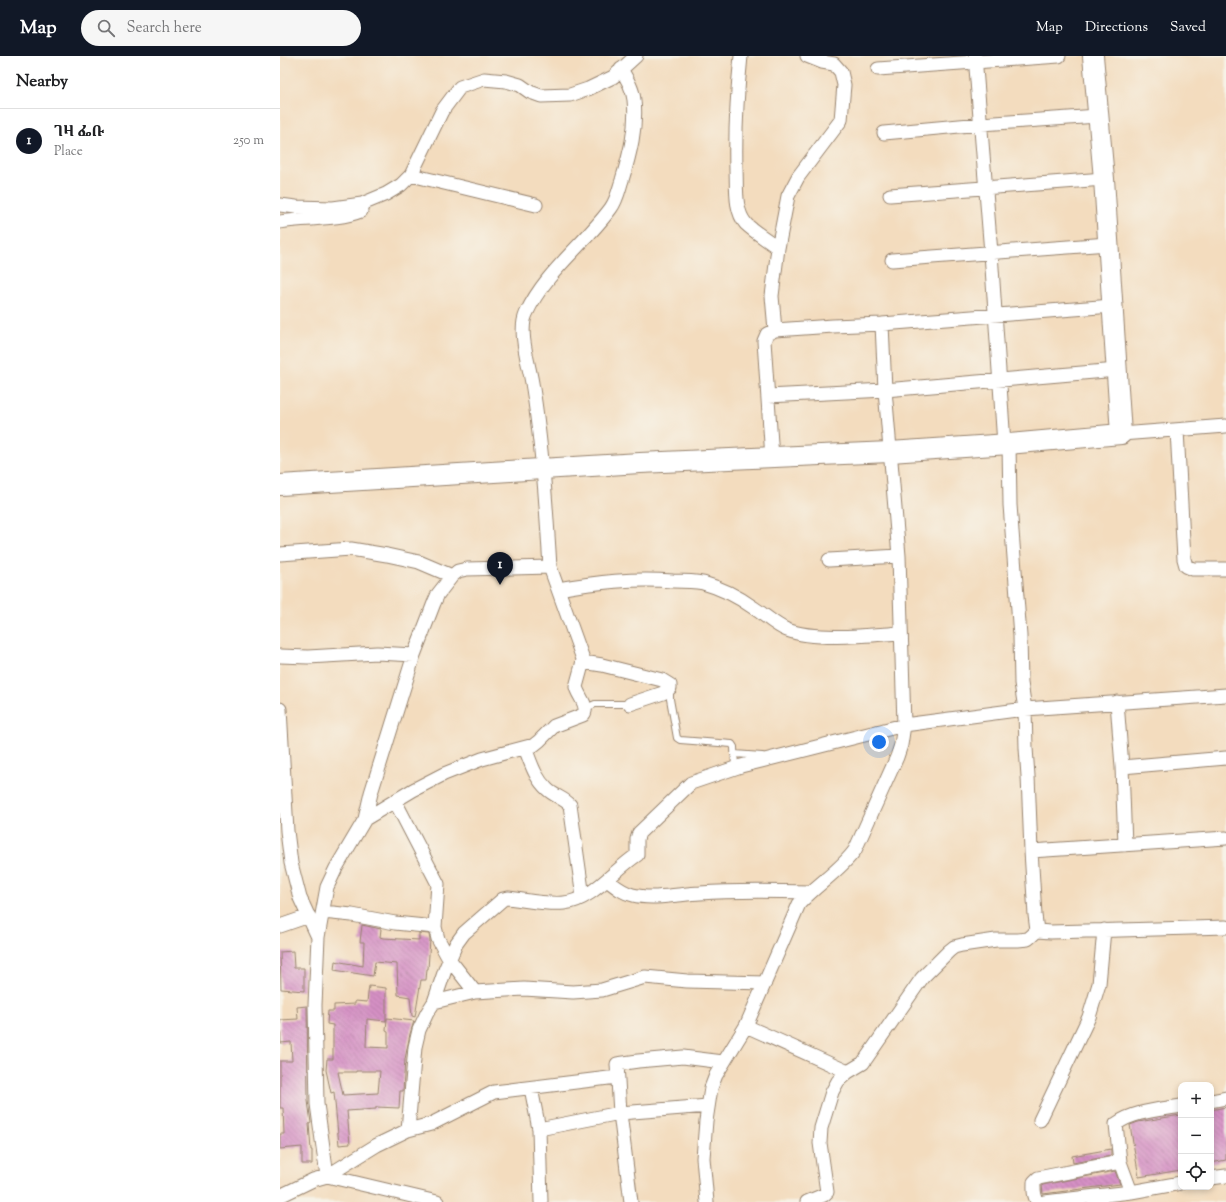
<!DOCTYPE html>
<html lang="en">
<head>
<meta charset="utf-8">
<style>
	:root { --surface:#fff; --page:#f6f6f6; --text:#202124; --muted:#757577; --line:#e0e0e0; --accent:#111827 }
	body { margin:0; font-family:"Sorts Mill Goudy","Noto Serif Ethiopic",serif; background:var(--page); color:var(--text) }
	.controls { position:absolute; right:12px; bottom:12px; display:grid; overflow:hidden; border-radius:8px; box-shadow:0 2px 6px #0003 }
	.controls button { width:36px; height:36px; display:grid; place-items:center; padding:0; border:0; border-bottom:1px solid var(--line); background:var(--surface); color:var(--text); font:20px sans-serif }
	.you { position:absolute; left:599px; top:686px; width:14px; height:14px; margin:-10px; border:3px solid #fff; border-radius:50%; background:#1a73e8; box-shadow:0 0 0 6px #1a73e833 }
	.badge { display:grid; place-items:center; width:26px; height:26px; border-radius:50%; background:var(--accent); color:#fff; font-size:13px; font-weight:700 }
	.pin { position:absolute; translate:-50% -33px; filter:drop-shadow(0 1px 2px #0008) }
	.pin::after { content:''; position:absolute; top:21px; width:14px; height:12px; background:inherit; clip-path:polygon(0 0,100% 0,50% 100%) }
	.list { margin:0; padding:0; list-style:none }
	h2 { display:flex; justify-content:space-between; align-items:center; height:52px; margin:0; padding:0 16px; font-size:17px }
	h2 small { font-size:13px; font-weight:400; color:var(--muted) }
	.list li { display:grid; grid-template-columns:26px 1fr auto; gap:12px; align-items:center; box-sizing:border-box; height:64px; padding:0 16px; border-top:1px solid var(--line) }
	.list b { display:block; font-size:15px; white-space:nowrap }
	.list p { margin:0; font-size:13px; white-space:nowrap; color:var(--muted) }
	.list em { font-size:13px; font-style:normal; color:var(--muted) }
	.icon { flex:none; width:22px; height:22px; fill:none; stroke:currentColor; stroke-width:2; stroke-linecap:round; stroke-linejoin:round }
	.map { position:relative; flex:none; width:946px; height:1146px; overflow:hidden }
	header { display:flex; align-items:center; gap:24px; box-sizing:border-box; height:56px; padding:0 20px; background:var(--accent); color:#fff }
	header strong { font-size:19px }
	nav { display:flex; gap:22px; margin-inline-start:auto; font-size:14px }
	.search { width:280px; height:36px; background:var(--page); display:flex; align-items:center; gap:10px; box-sizing:border-box; padding:0 14px; border-radius:22px; color:var(--muted); font-size:15px }
	main { display:flex }
	aside { flex:1; background:var(--surface) }
	.map>svg:first-child { display:block }
	.building { fill:url(#building-back-hatch); fill-rule:evenodd }
	.lines { fill:none; stroke-linecap:round; stroke-linejoin:round }
	.service-casing { stroke:#97836e; stroke-width:8 }
	.minor-casing { stroke:#97836e; stroke-width:15 }
	.primary-casing { stroke:#97836e; stroke-width:22 }
	.service { stroke:#fff; stroke-width:6 }
	.minor { stroke:#fff; stroke-width:13 }
	.primary { stroke:#fff; stroke-width:20 }
</style>
</head>
<body>
<header>
<strong>Map</strong>
<div class="search"><svg class="icon" aria-label="search" viewBox="0 0 24 24"><circle cx="10" cy="10" r="6"/><path d="M15 15l6 6"/></svg>Search here</div>
<nav><a>Map</a><a>Directions</a><a>Saved</a></nav>
</header>
<main>
<aside>
<h2>Nearby<small></small></h2>
<ul class="list">
<li><span class="badge">1</span><div><b>ገዛ ፌቡ</b><p>Place</p></div><em>250 m</em></li>
</ul>
</aside>
<div class="map">
<svg width="946" height="1146" viewBox="0 0 946 1146">
	<defs>
		<pattern id="building-back-hatch" width="6" height="6" patternUnits="userSpaceOnUse"><rect width="6" height="6" fill="#d590c5"/><path d="M-1 5l2 2M0 0l6 6M5-1l2 2" fill="none" stroke="#ae769f"/></pattern>
	</defs>
	<rect width="100%" height="100%" fill="#f7f3e8"/>
	<filter id="ink" filterUnits="userSpaceOnUse"><feTurbulence type="fractalNoise" baseFrequency=".025" numOctaves="2"/><feDisplacementMap in="SourceGraphic" scale="8" xChannelSelector="R" yChannelSelector="G"/><feConvolveMatrix kernelMatrix="1 2 1 2 8 2 1 2 1" color-interpolation-filters="sRGB"/></filter>
	<filter id="wash" filterUnits="userSpaceOnUse"><feTurbulence type="fractalNoise" baseFrequency=".012" numOctaves="4" result="noise"/><feDisplacementMap in="SourceGraphic" scale="16" xChannelSelector="R" yChannelSelector="G"/><feGaussianBlur stdDeviation="0.9" result="paint"/><feColorMatrix in="noise" values="0 0 0 0 0 0 0 0 0 0 0 0 0 0 0 0 0 1.4 0 .05"/><feComposite in="paint" operator="in"/></filter>
	<g filter="url(#wash)">
		<rect width="100%" height="100%" fill="#f3dcbe"/>
		<g id="blocks">
			<path class="building" d="M82 869 101 873 100 881 103 882 139 884V877L149 878 150 884 148 913H147L146 924H141L135 961 132 960 130 941 118 939 117 908 95 906 93 920 54 914 55 905 83 910 84 886H80Z
				M13 895 14 912H24V935L1 933 0 896Z
				M89 930 106 932V965L87 963 86 991 108 992V976L106 975 107 962 134 965 130 978 125 1003 123 1035H120L119 1052 96 1051V1053L67 1055 70 1088 59 1089 54 1036 51 1037 46 1014 47 1003H53V969L47 968 48 955H54V949L75 948V945L87 946ZM76 1015H100L98 1037 63 1039 58 1016H76Z
				M27 950 28 1045 31 1067 29 1068 31 1094H32V1108H22V1091L0 1093V1078H4L3 1052H0V1005H12L11 986 1 987 0 964 18 963 17 951Z
				M946 1051V1104L931 1107V1054Z
				M901 1059V1114L859 1121 850 1069 858 1066Z
				M831 1093V1100L793 1107 792 1100Z
				M835 1115 840 1128 763 1138 762 1129Z"/>
		</g>
	</g>
	<g filter="url(#ink)">
		<use href="#blocks" fill-opacity="0" stroke="#97836e" stroke-width="1"/>
		<g class="lines">
			<g class="service-casing">
				<path id="service" d="M390 632V643L397 682 400 684 452 688 454 691 455 712
					M306 652 315 648H350
					M454 698 482 700"/>
			</g>
			<g class="minor-casing">
				<path id="minor" d="M461 0C457 38 455 76 456 114 457 131 454 154 466 168 473 175 489 185 498 192
					M695 0 711 197 724 388
					M598 13 779 0
					M604 77 701 68 818 60
					M131 119 256 149
					M610 139 824 123
					M0 149 16 151 53 152 82 148 106 138 121 129 131 119 162 55 180 31 204 23 226 25 240 29 250 36 261 40 290 39 308 33 333 21 356 0
					M0 166C27 161 55 165 81 155
					M612 204 828 188
					M495 274 492 240 498 192 508 140 518 121 561 64 562 52 564 29 561 16 554 8 542 6 527 0
					M488 340 605 334 837 314
					M897 374 904 503 906 510 913 513H946
					M841 378 946 370
					M729 388 730 449 740 580 741 627 745 653 746 692 748 720 751 795 755 859 757 875 771 876 946 871
					M492 402 484 285 487 278 495 274 553 270 602 268 832 250
					M0 498 71 493 107 499 139 506 172 520
					M549 504 619 500
					M278 533C318 526 352 522 393 525 402 525 413 525 423 527 441 532 459 541 474 552 485 559 495 569 507 574 535 585 591 579 621 577
					M0 600 28 601 97 597 134 599
					M303 606 322 609 382 624 390 629V632L383 637 350 648
					M837 646 842 711 845 789
					M0 653 7 775 11 807 20 842 38 881
					M245 692C251 707 255 722 267 733 274 740 284 742 290 749L303 841
					M842 711 946 702
					M115 745 158 828 155 871 158 883 169 903 195 936
					M85 763 133 734 164 718 202 703 254 689 259 685 274 670 303 659C310 651 298 640 296 631L302 609 303 603 270 511
					M751 795 946 782
					M327 824C335 830 343 837 353 839 373 844 400 838 420 837 457 834 494 835 530 836
					M43 856 72 859 115 867 155 871
					M0 870 29 860
					M154 946 195 936 244 933 293 936 322 934 365 921 407 925 485 927
					M466 970 568 1016
					M337 1021 214 1036 151 1068 128 1074 97 1089 47 1120 37 1048 35 949 38 881 47 831 56 812 85 763 91 737 134 599 154 547 158 538 172 520 178 515 187 513 270 511C268 478 266 446 263 414 260 385 257 355 252 327 249 308 238 276 246 258 265 216 304 189 331 152 337 144 339 133 342 124 350 98 357 71 354 44 353 33 347 23 341 13
					M251 1032 259 1073 261 1146
					M931 1045 946 1042
					M760 1064 809 961 819 928 824 874
					M259 1073 340 1057 428 1050
					M128 1074 135 991 139 974 147 957 154 946 165 914 176 888 184 877 223 843 228 842C245 844 267 849 284 847 311 845 335 813 357 799V783L359 777 411 727 461 710 624 669 745 653 946 639
					M931 1122 946 1120
					M851 1136 840 1106 836 1068C854 1055 879 1054 901 1050
					M0 1140 33 1124 47 1120 157 1146
					M351 1146 340 1057 337 1008 358 1005 403 1001 443 1006
					M427 1146 423 1102 426 1065 431 1032 436 1019 466 970 519 848C537 828 560 815 575 794L617 701 621 689 624 669 619 500 605 334 602 268
					M527 1146 544 1139 547 1136 540 1087 541 1072 552 1036 558 1025 568 1016 583 1007 642 922 669 895 674 891 682 889 716 884H738L748 883 757 875
					M758 1146C753 1140 754 1133 754 1126L758 1122 840 1106
					M765 1146 851 1136 901 1127"/>
			</g>
			<g class="primary-casing">
				<path id="primary" d="M0 429 360 407 610 396 729 388 841 378 824 123 813 0"/>
			</g>
			<use href="#service" class="service"/>
			<use href="#minor" class="minor"/>
			<use href="#primary" class="primary"/>
		</g>
	</g>
</svg>
<div class="controls">
<button>+</button>
<button>−</button>
<button><svg class="icon" aria-label="locate" viewBox="0 0 24 24"><circle cx="12" cy="12" r="6"/><path d="M12 2v4M12 18v4M2 12h4M18 12h4"/></svg></button>
</div>
<div class="you"></div>
<div class="pin badge" style="left:220px;top:529px">1</div>
</div>
</main>
</body>
</html>
